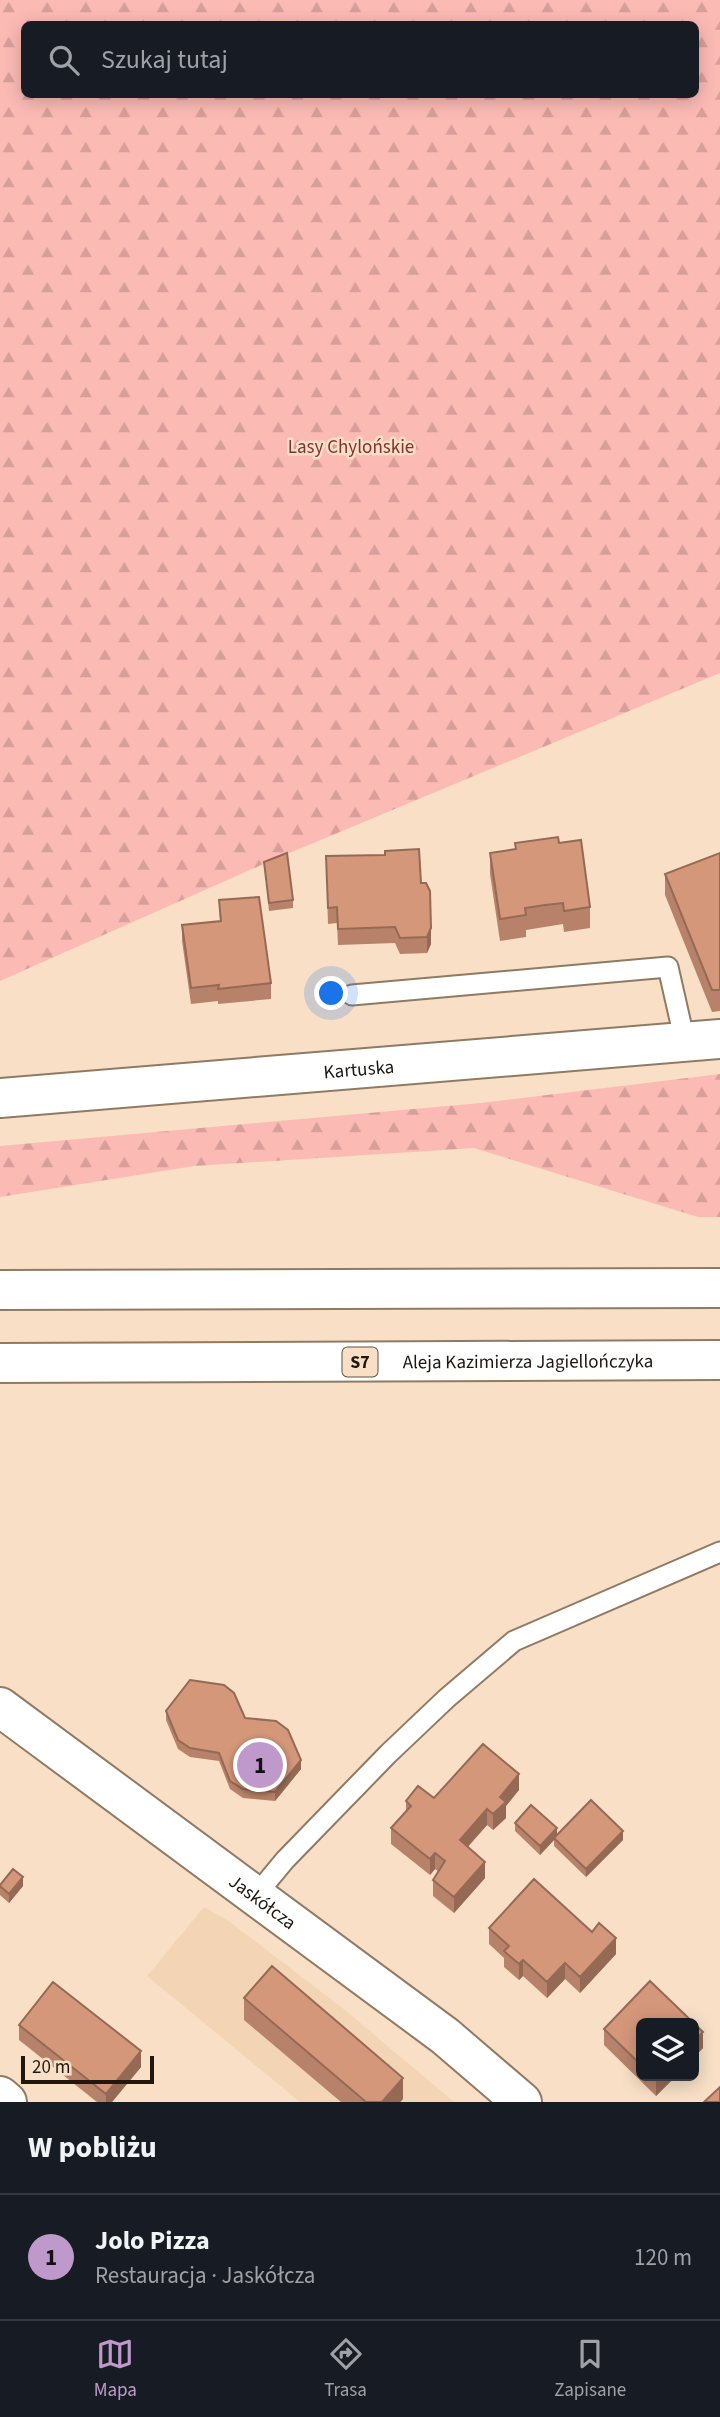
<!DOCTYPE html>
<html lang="pl">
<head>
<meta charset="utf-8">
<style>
	:root { --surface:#171b24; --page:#20242c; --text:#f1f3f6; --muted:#9ea1a6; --line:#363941; --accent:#c099cc }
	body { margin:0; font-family:"Source Sans 3",sans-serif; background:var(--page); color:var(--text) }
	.controls { position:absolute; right:21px; bottom:21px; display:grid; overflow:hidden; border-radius:10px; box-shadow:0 4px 18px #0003 }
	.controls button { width:63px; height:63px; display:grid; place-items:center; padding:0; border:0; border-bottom:2px solid var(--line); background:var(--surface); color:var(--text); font:35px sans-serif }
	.scale { position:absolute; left:21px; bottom:18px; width:133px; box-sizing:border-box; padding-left:7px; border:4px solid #20170e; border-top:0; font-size:19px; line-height:24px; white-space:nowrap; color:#20170e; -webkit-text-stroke:5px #f8dfc6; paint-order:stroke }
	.you { position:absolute; left:332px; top:994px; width:24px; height:24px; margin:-18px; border:5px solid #fff; border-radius:50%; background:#1a73e8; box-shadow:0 0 0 10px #1a73e833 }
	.badge { display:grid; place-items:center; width:46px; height:46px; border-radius:50%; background:var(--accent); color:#111; font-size:23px; font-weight:700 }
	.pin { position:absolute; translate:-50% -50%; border:4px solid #fff; box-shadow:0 2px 7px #0006 }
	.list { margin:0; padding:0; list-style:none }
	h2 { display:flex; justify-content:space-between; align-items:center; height:91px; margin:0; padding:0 28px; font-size:30px }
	h2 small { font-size:23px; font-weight:400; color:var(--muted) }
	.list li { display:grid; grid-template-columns:46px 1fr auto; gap:21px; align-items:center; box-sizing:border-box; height:126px; padding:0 28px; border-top:2px solid var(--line) }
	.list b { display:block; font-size:26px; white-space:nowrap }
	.list p { margin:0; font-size:23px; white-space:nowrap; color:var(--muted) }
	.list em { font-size:23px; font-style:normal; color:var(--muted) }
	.icon { flex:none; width:38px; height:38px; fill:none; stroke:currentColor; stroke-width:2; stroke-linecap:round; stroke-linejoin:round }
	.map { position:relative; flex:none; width:720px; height:2102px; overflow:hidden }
	.search { position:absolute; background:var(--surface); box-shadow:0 4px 18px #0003; left:21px; right:21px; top:21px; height:77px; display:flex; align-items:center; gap:18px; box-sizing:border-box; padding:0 24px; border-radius:10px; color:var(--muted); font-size:26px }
	.sheet { height:217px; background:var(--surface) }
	nav { display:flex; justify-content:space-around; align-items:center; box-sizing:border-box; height:98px; border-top:2px solid var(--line); background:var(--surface); font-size:19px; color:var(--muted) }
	nav a { display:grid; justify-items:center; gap:4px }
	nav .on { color:var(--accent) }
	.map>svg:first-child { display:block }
	.built { fill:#f3d5b6 }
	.forest { fill:url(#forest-firs); fill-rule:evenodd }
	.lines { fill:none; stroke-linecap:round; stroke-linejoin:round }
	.lane-casing { stroke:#907a64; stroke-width:23 }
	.street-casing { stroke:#907a64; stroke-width:42 }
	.secondary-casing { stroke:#907a64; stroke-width:42 }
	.highway-casing { stroke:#907a64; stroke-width:42 }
	.lane { stroke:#fff; stroke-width:19 }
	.street { stroke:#fff; stroke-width:38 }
	.secondary { stroke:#fff; stroke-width:38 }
	.highway { stroke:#fff; stroke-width:38 }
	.wall { fill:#b78269 }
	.shaded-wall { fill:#956a55 }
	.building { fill:#d5977a; stroke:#956a55; stroke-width:2 }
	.labels { text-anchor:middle; stroke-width:5; stroke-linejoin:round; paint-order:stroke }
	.shield { fill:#f8dfc6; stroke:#615345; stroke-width:2 }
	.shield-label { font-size:18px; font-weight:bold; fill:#20170e }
	.park-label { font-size:19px; fill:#84312f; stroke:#f8dfc6 }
	.street-label { font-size:19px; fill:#20170e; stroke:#f8dfc6 }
</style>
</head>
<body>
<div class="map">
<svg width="720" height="2102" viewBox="0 0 720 2102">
	<defs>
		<pattern id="forest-firs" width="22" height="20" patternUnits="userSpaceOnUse" patternTransform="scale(1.75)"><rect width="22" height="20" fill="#fcbab5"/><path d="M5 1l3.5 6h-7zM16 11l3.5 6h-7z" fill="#d89f9a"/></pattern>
	</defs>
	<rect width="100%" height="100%" fill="#f8dfc6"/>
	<path class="built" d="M204 1907 230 1922 345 2010 454 2102H300L147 1976Z"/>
	<path class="forest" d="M0 0H720V673L268 862 0 981ZM24 24H696V94H24Z
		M720 1074V1217H698L474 1148 194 1166 0 1197V1146L481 1103Z"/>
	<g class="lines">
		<g class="lane-casing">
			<path id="lane" d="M352 995 668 967 685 1042
				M256 1895 285 1860 388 1754 447 1698 514 1641 720 1552"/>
		</g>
		<g class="street-casing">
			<g id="street">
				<path id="s1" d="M0 1098 720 1039"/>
				<path d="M0 2096 7 2102"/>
			</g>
		</g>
		<g class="secondary-casing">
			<g id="secondary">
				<path id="s2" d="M0 1707 445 2036 522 2102"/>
			</g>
		</g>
		<g class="highway-casing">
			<g id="highway">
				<path d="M0 1290 720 1288"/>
				<path id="s3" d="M0 1363 720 1360"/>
			</g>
		</g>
		<use href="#lane" class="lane"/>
		<use href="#street" class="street"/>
		<use href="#secondary" class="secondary"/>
		<use href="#highway" class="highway"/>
	</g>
	<path class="wall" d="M515 843H559L590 907V928L564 932 563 924 526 930V937L500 941 490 874V853L515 849Z
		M720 853V1011L712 1012 665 895V874Z
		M326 856 421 883 431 944 427 953 400 954 395 943 338 945 337 923 328 924Z
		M264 862 293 900V908L269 911Z
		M219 900 271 983V999L218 1004V1001L191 1004 182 941V925L220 922Z
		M166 1711 245 1718 301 1769 275 1801 243 1798 230 1789 219 1761 190 1757 178 1749 166 1720Z
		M519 1790 506 1806V1818L493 1830 487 1825 468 1847 485 1878 454 1913 433 1896V1880L439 1872 435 1869 430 1875 391 1844V1828L406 1811V1801Z
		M515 1823 557 1834 623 1840 586 1877 554 1846V1840L540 1855 515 1831Z
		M0 1885 23 1886 9 1903 0 1895Z
		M489 1928 616 1954 580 1993 565 1979 547 1998 523 1976 519 1980 504 1967V1958L489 1944Z
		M650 1981 703 2032V2048L694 2057V2023H641V2076H676L656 2096 604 2045V2029Z
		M244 1998 403 2099 400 2102H341L244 2020Z
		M19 2025 141 2067 112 2102H97L19 2040Z"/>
	<path class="shaded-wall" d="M431 928V944L427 953V937Z
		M301 1760V1769L275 1801V1792Z
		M519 1774V1790L506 1806V1818L493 1830V1814L500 1797Z
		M487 1809V1825L460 1855V1840Z
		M557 1828V1837L554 1838V1840L540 1855V1846Z
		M623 1831V1840L586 1877V1869Z
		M435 1853V1869L430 1875V1859Z
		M485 1862V1878L454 1913V1897Z
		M23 1877V1886L9 1903V1894Z
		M616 1938V1954L580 1993V1977Z
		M523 1960V1976L519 1980V1964Z
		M565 1963V1979L547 1998V1982Z
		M703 2032V2048L694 2057V2041Z
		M141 2051V2067L112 2102H106V2094Z
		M660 2076H676L656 2096V2080Z
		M403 2078V2099L400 2102H382Z"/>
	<path class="building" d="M558 837 559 843 581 840 590 907 564 911 563 903 545 905 525 908 526 915 500 919 490 853 516 849 515 843Z
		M419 849 421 883H426L430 891 431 928 427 937 400 938 395 927 338 929 337 907 328 908 326 856 385 855V851Z
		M287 853 293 900 269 903 264 862Z
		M720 853V990H712L665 874Z
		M259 897 271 983 218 989 219 985 191 988 182 925 221 921 219 900Z
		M190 1680 224 1685 234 1693 245 1718 276 1721 288 1730 301 1760 275 1792 243 1789 230 1781 219 1753 190 1748 178 1740 166 1711Z
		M483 1744 519 1774 500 1797 506 1802 493 1814 487 1809 460 1840 485 1862 454 1897 433 1880 445 1861 435 1853 430 1859 391 1828 411 1806 406 1801 418 1786 434 1798Z
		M591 1800 623 1831 586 1869 554 1838Z
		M531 1805 557 1828 540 1846 515 1823Z
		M13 1869 23 1877 9 1894 0 1886V1885Z
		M534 1879 592 1932 599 1923 616 1938 580 1977 565 1963 547 1982 523 1960 519 1964 504 1951 509 1946 489 1928Z
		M272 1966 403 2078 382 2102H366L244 1998Z
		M650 1981 703 2032 694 2041V2023H641V2065L604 2029Z
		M53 1982 141 2051 106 2094 19 2025Z
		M652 2076H660L656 2080Z
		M720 2087V2102H704Z"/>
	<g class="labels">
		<rect class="shield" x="342.5" y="1347.5" width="35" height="29" rx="5"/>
		<g class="shield-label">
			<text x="360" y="1368">S7</text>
		</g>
		<g class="park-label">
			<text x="351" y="453">Lasy Chylońskie</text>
		</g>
		<g class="street-label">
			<text dy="7" stroke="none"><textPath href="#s1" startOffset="360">Kartuska</textPath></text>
			<text dy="7" stroke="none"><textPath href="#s3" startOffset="528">Aleja Kazimierza Jagiellończyka</textPath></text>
			<text dy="7" stroke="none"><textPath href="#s2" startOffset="327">Jaskółcza</textPath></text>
		</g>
	</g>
</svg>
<div class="controls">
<button><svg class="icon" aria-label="layers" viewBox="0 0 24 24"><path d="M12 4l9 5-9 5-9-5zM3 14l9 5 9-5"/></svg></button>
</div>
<div class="scale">20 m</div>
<div class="you"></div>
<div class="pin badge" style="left:260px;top:1765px">1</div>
<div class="search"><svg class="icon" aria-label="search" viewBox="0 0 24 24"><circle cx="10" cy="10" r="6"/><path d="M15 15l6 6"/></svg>Szukaj tutaj</div>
</div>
<section class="sheet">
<h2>W pobliżu<small></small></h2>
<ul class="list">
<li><span class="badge">1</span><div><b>Jolo Pizza</b><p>Restauracja · Jaskółcza</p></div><em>120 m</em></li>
</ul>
</section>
<nav>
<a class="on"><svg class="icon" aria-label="map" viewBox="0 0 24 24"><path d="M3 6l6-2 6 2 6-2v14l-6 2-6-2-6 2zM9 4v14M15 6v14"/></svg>Mapa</a>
<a><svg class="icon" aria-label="directions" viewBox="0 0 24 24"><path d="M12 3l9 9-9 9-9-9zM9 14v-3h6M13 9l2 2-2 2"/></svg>Trasa</a>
<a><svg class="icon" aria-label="saved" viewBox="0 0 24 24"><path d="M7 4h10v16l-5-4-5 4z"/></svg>Zapisane</a>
</nav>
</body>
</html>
